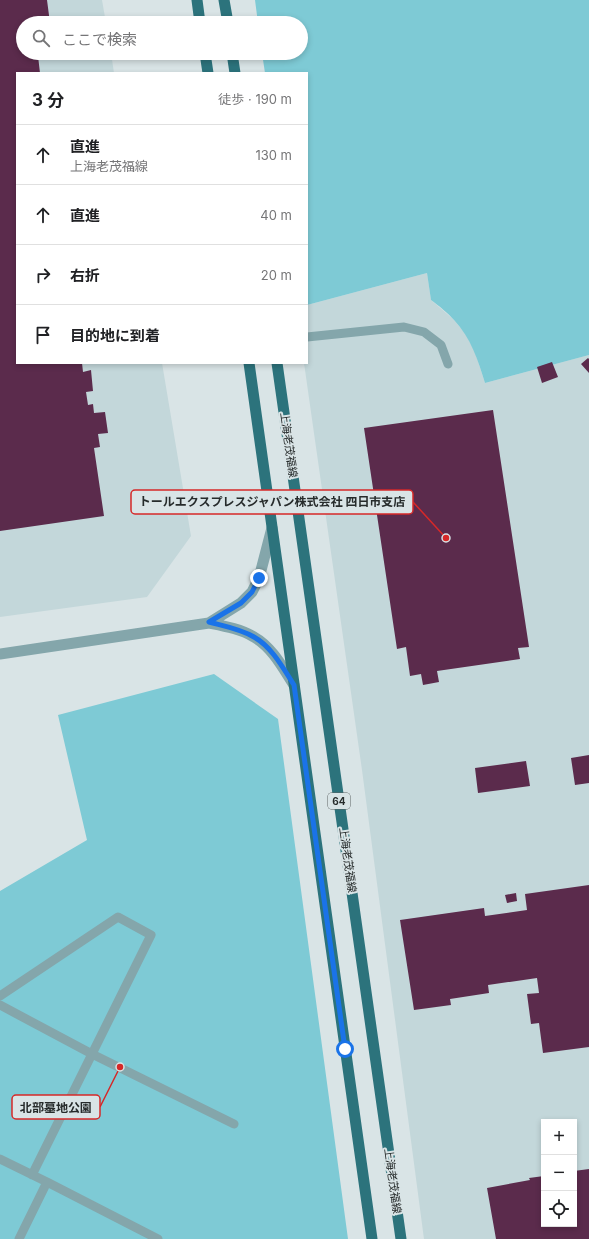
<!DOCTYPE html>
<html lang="ja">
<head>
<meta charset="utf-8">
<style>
	:root { --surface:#fff; --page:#f6f6f6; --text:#202124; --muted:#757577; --line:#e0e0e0 }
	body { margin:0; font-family:Inter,"Noto Sans JP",sans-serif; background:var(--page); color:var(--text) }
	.controls { position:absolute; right:12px; bottom:12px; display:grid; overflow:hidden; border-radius:0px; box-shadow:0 2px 6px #0003 }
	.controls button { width:36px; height:36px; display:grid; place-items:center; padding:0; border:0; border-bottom:1px solid var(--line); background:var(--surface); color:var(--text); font:20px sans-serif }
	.stop { position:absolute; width:12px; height:12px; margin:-9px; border:3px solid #1a73e8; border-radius:50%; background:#fff }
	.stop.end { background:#1a73e8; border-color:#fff; box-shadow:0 1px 4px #0008 }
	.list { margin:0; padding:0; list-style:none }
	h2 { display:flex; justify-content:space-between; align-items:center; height:52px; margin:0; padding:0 16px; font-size:17px }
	h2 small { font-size:13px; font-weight:400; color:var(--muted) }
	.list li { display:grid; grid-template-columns:26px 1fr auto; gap:12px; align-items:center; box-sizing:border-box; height:60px; padding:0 16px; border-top:1px solid var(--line) }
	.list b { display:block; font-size:15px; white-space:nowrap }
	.list p { margin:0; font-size:13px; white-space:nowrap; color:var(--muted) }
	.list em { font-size:13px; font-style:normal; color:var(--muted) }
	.icon { flex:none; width:22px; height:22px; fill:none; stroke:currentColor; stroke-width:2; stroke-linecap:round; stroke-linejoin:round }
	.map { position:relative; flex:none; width:589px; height:1239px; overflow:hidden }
	.search { position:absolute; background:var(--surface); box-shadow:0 2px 6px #0003; left:16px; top:16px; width:292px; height:44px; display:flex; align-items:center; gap:10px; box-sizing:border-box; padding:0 14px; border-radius:22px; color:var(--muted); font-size:15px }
	.panel { position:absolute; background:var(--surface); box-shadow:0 2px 6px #0003; left:16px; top:72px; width:292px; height:292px; border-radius:0px }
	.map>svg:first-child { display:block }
	.built { fill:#c3d7da; fill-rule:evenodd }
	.green { fill:#7ecad5 }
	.building { fill:#5b2b4c }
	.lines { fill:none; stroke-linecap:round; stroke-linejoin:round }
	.service { stroke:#84a6ab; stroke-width:9 }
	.tertiary { stroke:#84a6ab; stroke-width:11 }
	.primary { stroke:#2c737c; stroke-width:11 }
	.route { stroke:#1a73e8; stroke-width:5 }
	.labels { text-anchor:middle; stroke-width:4; stroke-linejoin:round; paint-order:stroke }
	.shield { fill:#d9e4e6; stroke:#5c6263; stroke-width:1 }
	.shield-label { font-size:10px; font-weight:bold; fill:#262b2b }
	.street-label { font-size:11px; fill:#262b2b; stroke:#d9e4e6 }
	.leader { fill:none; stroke:#d62828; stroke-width:1.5 }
	.callout-dot { fill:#d62828; stroke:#d9e4e6; stroke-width:1.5 }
	.callout { fill:#d9e4e6; stroke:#d62828; stroke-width:1.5 }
	.callout-label { font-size:12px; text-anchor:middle; font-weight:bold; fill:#262b2b }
</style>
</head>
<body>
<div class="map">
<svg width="589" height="1239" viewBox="0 0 589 1239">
	<rect width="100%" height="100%" fill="#d9e4e6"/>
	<path class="built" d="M0 0H102L106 23H23V53H111L114 73H17V363H162L191 536 147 597 0 617Z
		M427 273 431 300 453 319 465 333 475 352 485 383 589 355V1239H424L362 770 304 363H307V305ZM544 1122H574V1224H544Z"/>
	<path class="green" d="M255 0H589V355L485 383C478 360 471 338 454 320 448 313 439 306 431 300L427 273 307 305V73H265L262 53H301V23H258Z
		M214 674 278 719 348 1239H0V891L87 840 58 715Z"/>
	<path class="building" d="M0 0H47L50 23H23V53H56V54L38 56 40 73H17V363H82L83 372 91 370 93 391 86 392 88 405 93 404 94 413 105 412 108 433 98 434 100 447 94 448 104 516 0 531Z
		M588 358 589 359V373L581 364Z
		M552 362 558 377 542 383 537 367Z
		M493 410 529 647 518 648 520 659 437 671 439 682 423 685 421 674 410 676 406 647 397 649 364 428Z
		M589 755V783L575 785 571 758Z
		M526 761 530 786 478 793 475 768Z
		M589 885V1047L543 1053 539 1023 531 1024 527 994 539 993 537 978 488 985 489 993 450 999 451 1005 414 1010 400 920 484 908 485 916 527 910 525 894Z
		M516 893 517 901 507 903 505 895Z
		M589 1169V1239H496L487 1188 530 1180 529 1178 544 1176V1224H574V1171Z"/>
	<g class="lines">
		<path class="service" d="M307 337 404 327 424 332 441 345 448 364
			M0 996 118 917 151 935 32 1175
			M0 1005 92 1054 234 1124
			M0 1159 47 1182 19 1239
			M47 1182 158 1239"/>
		<path class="tertiary" d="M209 623C224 626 241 629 254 637 272 647 283 668 294 685
			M0 654 209 623 241 603 252 592 259 578 272 528"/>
		<path class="primary" d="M197 0 200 23
			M224 0 228 23
			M205 53 208 73
			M232 53 235 73
			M249 363 372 1239
			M277 363 401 1239"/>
	</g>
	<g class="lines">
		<path class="route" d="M259 578 252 592 241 603 209 622C224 626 241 629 254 637 272 647 283 668 294 685L345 1049"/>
	</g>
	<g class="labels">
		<rect class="shield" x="328" y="793" width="22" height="16" rx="3"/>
		<g class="shield-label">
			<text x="339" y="805">64</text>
		</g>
		<g class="street-label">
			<text transform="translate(289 445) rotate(82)" y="4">上海老茂福線</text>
			<text transform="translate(348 860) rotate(82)" y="4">上海老茂福線</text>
			<text transform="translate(393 1181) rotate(82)" y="4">上海老茂福線</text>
		</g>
	</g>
	<path class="leader" d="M446 538L413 502M120 1067L100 1107"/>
	<g class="callout-dot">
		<circle cx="446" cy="538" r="4"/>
		<circle cx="120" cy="1067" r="4"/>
	</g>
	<g class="callout">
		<rect x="131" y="490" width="282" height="24" rx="4"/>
		<rect x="12" y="1095" width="88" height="24" rx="4"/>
	</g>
	<g class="callout-label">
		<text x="272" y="506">トールエクスプレスジャパン株式会社 四日市支店</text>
		<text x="56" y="1112">北部墓地公園</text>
	</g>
</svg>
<div class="controls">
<button>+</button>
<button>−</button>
<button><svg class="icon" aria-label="locate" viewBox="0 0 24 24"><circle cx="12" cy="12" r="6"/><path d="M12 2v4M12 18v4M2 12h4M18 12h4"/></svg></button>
</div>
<div class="stop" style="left:345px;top:1049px"></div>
<div class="stop end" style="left:259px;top:578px"></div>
<div class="search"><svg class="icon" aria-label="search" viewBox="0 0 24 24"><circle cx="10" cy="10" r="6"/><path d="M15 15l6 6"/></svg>ここで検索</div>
<section class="panel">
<h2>3 分<small>徒歩 · 190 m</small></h2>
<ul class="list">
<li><svg class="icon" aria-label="ahead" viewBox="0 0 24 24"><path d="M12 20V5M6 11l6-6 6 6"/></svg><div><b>直進</b><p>上海老茂福線</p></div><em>130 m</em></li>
<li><svg class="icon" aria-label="ahead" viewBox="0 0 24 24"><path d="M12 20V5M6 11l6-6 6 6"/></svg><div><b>直進</b></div><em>40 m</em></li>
<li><svg class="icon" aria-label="right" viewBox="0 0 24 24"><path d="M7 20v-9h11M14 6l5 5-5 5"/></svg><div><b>右折</b></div><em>20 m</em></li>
<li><svg class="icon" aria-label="arrive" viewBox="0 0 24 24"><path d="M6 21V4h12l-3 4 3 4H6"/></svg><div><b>目的地に到着</b></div></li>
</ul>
</section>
</div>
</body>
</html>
